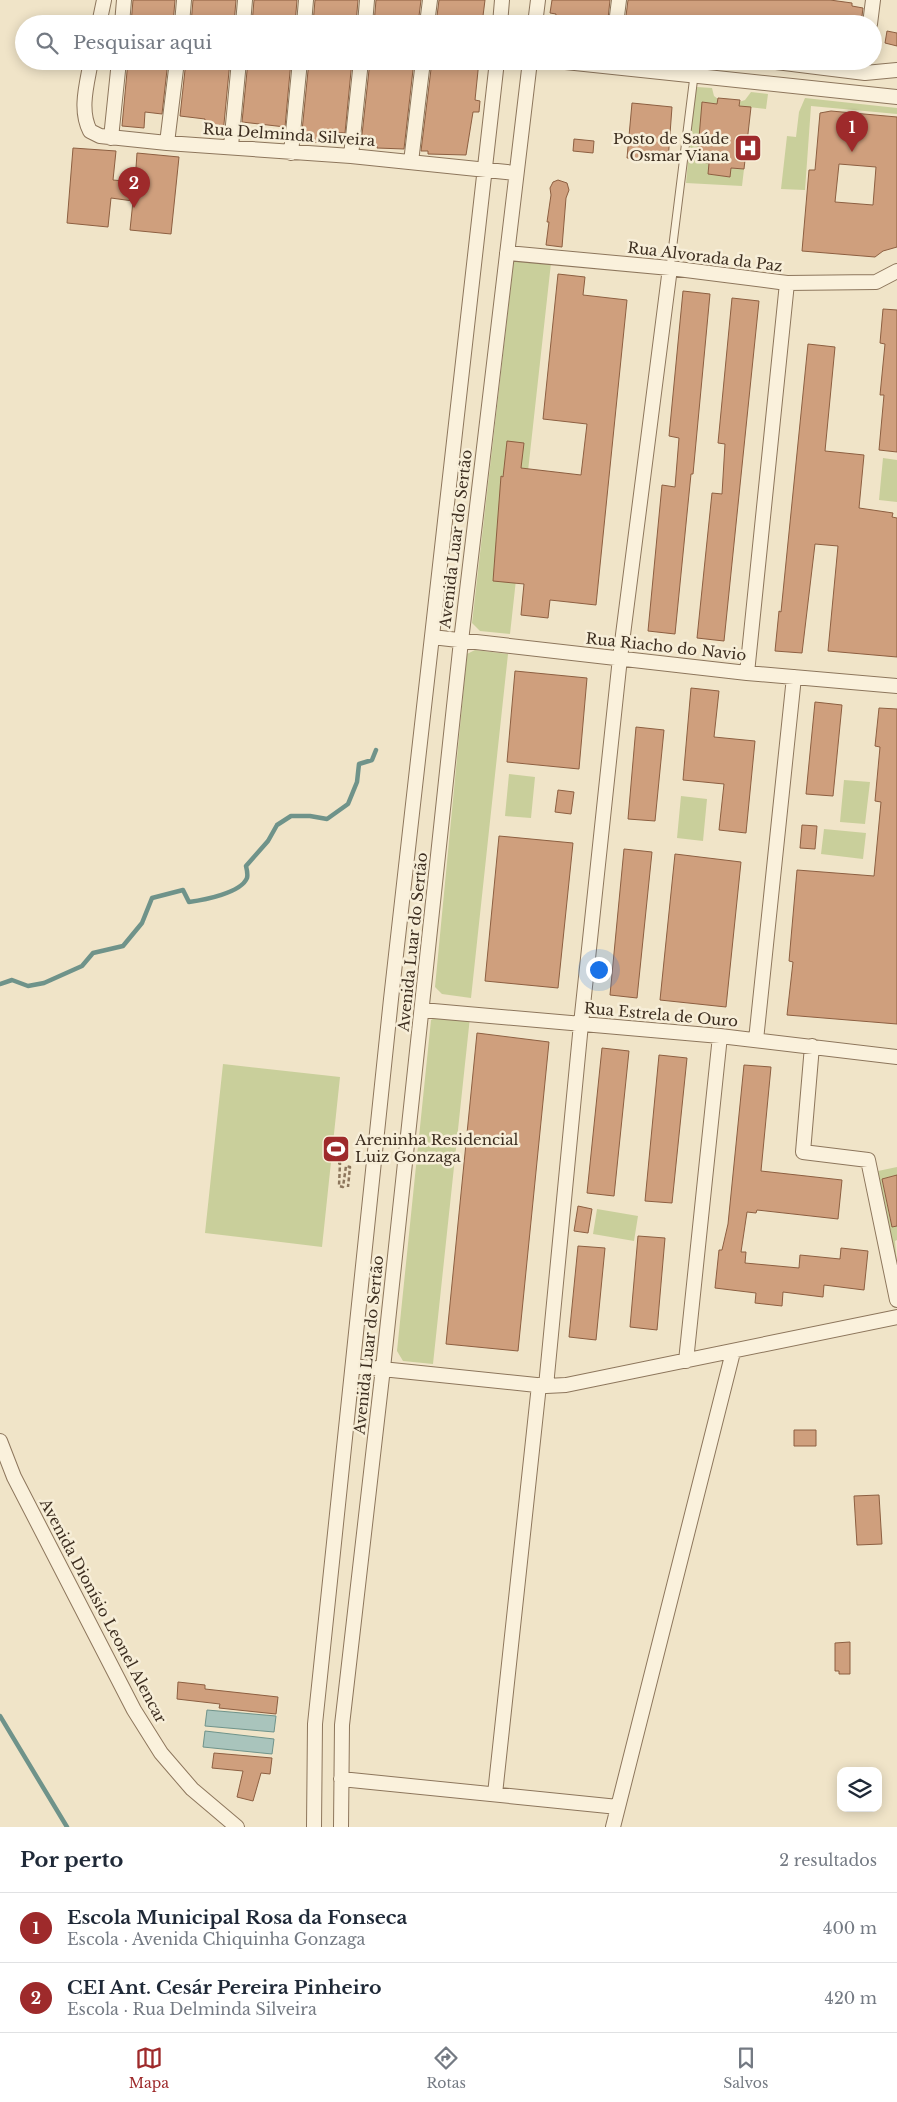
<!DOCTYPE html>
<html lang="pt">
<head>
<meta charset="utf-8">
<style>
	:root { --surface:#fff; --page:#f2f2f3; --text:#1f2937; --muted:#747a83; --line:#e0e1e3; --accent:#9e2a2b }
	body { margin:0; font-family:"Libre Baskerville",serif; background:var(--page); color:var(--text) }
	.controls { position:absolute; right:15px; bottom:15px; display:grid; overflow:hidden; border-radius:10px; box-shadow:0 2px 12px #0003 }
	.controls button { width:45px; height:45px; display:grid; place-items:center; padding:0; border:0; border-bottom:1px solid var(--line); background:var(--surface); color:var(--text); font:25px sans-serif }
	.you { position:absolute; left:598px; top:969px; width:18px; height:18px; margin:-12px; border:4px solid #fff; border-radius:50%; background:#1a73e8; box-shadow:0 0 0 8px #1a73e833 }
	.badge { display:grid; place-items:center; width:32px; height:32px; border-radius:50%; background:var(--accent); color:#fff; font-size:16px; font-weight:700 }
	.pin { position:absolute; translate:-50% -41px; filter:drop-shadow(0 1px 2px #0008) }
	.pin::after { content:''; position:absolute; top:26px; width:18px; height:15px; background:inherit; clip-path:polygon(0 0,100% 0,50% 100%) }
	.list { margin:0; padding:0; list-style:none }
	h2 { display:flex; justify-content:space-between; align-items:center; height:65px; margin:0; padding:0 20px; font-size:21px }
	h2 small { font-size:16px; font-weight:400; color:var(--muted) }
	.list li { display:grid; grid-template-columns:32px 1fr auto; gap:15px; align-items:center; box-sizing:border-box; height:70px; padding:0 20px; border-top:1px solid var(--line) }
	.list b { display:block; font-size:19px; white-space:nowrap }
	.list p { margin:0; font-size:16px; white-space:nowrap; color:var(--muted) }
	.list em { font-size:16px; font-style:normal; color:var(--muted) }
	.icon { flex:none; width:28px; height:28px; fill:none; stroke:currentColor; stroke-width:2; stroke-linecap:round; stroke-linejoin:round }
	.map { position:relative; flex:none; width:897px; height:1827px; overflow:hidden }
	.search { position:absolute; background:var(--surface); box-shadow:0 2px 12px #0003; left:15px; right:15px; top:15px; height:55px; display:flex; align-items:center; gap:12px; box-sizing:border-box; padding:0 18px; border-radius:28px; color:var(--muted); font-size:19px }
	.sheet { height:205px; background:var(--surface) }
	nav { display:flex; justify-content:space-around; align-items:center; box-sizing:border-box; height:70px; border-top:1px solid var(--line); background:var(--surface); font-size:14px; color:var(--muted) }
	nav a { display:grid; justify-items:center; gap:2px }
	nav .on { color:var(--accent) }
	.map>svg:first-child { display:block }
	.green { fill:#c9cf9b }
	.water { fill:#a9c4bc; stroke:#6f938a }
	.lines { fill:none; stroke-linecap:round; stroke-linejoin:round }
	.stream { stroke:#6f938a; stroke-width:4.5 }
	.building { fill:#cf9f7d; stroke:#8d5f41; fill-rule:evenodd }
	.lane-casing { stroke:#8d765c; stroke-width:9 }
	.street-casing { stroke:#8d765c; stroke-width:16 }
	.path { stroke:#8d765c; stroke-width:2.5; stroke-dasharray:4 2.5; stroke-linecap:butt }
	.lane { stroke:#faf1dc; stroke-width:7 }
	.street { stroke:#faf1dc; stroke-width:14 }
	.labels { text-anchor:middle; stroke-width:5; stroke-linejoin:round; paint-order:stroke }
	.street-label { font-size:15px; fill:#3d2e20; stroke:#f7eed8 }
	.poi-label { font-size:15px; fill:#3d2e20; stroke:#f7eed8; text-anchor:end }
</style>
</head>
<body>
<div class="map">
<svg width="897" height="1827" viewBox="0 0 897 1827">
	<rect width="100%" height="100%" fill="#f0e4c8"/>
	<path class="green" d="M697 87 712 88 714 96 718 99 717 104 703 102 709 163 708 174 730 177 731 168 744 169 742 186 686 183 694 95Z
		M751 92 768 94 766 109 739 106V102L745 100Z
		M805 98 897 108V114L811 106 805 190 781 189 787 136 796 137 799 112Z
		M514 259 551 263 510 634 480 631 472 623Z
		M883 458 897 460V502L879 500Z
		M475 650 508 654 471 998 442 994 435 987 467 654Z
		M509 774 535 777 531 818 505 816Z
		M844 780 870 782 865 824 840 822Z
		M681 796 707 799 703 841 677 838Z
		M824 829 866 833 863 859 821 854Z
		M438 1016 470 1017 433 1364 403 1361 397 1351 431 1020Z
		M223 1064 340 1077 322 1247 205 1233Z
		M897 1167V1175L882 1179 890 1219 897 1218V1240L895 1241 897 1264 878 1171Z
		M597 1209 638 1216 634 1241 593 1234Z"/>
	<path class="water" d="M207 1710 276 1716 274 1732 205 1726Z
		M205 1731 274 1739 272 1754 203 1747Z"/>
	<g class="lines">
		<path class="stream" d="M0 984 12 980 28 986 44 983 82 966 93 953 123 946 142 923 152 898 183 890 189 902C204 900 241 893 247 878 248 874 247 870 246 866L268 841 277 825 291 816H310L327 819 348 804 357 782 359 764 372 760 376 750
			M0 1716 67 1827"/>
	</g>
	<path class="building" d="M133 0H175L173 24H131Z
		M193 0H236L234 24H191Z
		M254 0H297L295 24H252Z
		M315 0H358L356 24H313Z
		M376 0H421L418 24H374Z
		M439 0H485L482 24H436Z
		M552 0H610L608 19 583 16 582 24 555 23 556 14 550 13Z
		M628 0H830L852 3V6L863 8 861 24H625Z
		M887 31 897 33V46L885 43Z
		M128 61H168L162 114 145 112 144 128 122 126Z
		M186 61H230L223 134 204 132 205 119 180 116Z
		M248 61H291L285 127 242 122Z
		M309 61H352L345 133 324 131 323 143 301 141Z
		M370 61H414L404 149 377 148V146L361 144Z
		M432 61H479L475 100 480 101 479 112H473L466 155 428 154V151H421Z
		M718 98 740 100 739 106 751 107 744 169 731 168 730 177 708 174 709 163 697 162 702 102 717 104Z
		M632 103 672 107 668 161 627 158Z
		M831 111 897 117V247L883 251 875 257 802 251 809 170H815L820 113ZM839 164 876 167 873 205 835 202Z
		M574 139 594 141 593 153 573 151Z
		M73 148 116 151 113 180 135 182 137 153 179 157 171 234 130 230 133 201 111 198 108 227 67 223Z
		M558 180 567 183 569 190 566 198 562 247 546 245 549 222H547L551 195 550 188 553 182Z
		M558 274 585 277 583 295 627 300 596 605 550 600 548 618 521 615 524 584 493 581 501 476 503 477 507 441 524 443 521 468 581 475 587 424 543 419Z
		M683 291 710 294 693 474H691L675 634 648 631 662 485 675 487 679 438 669 436Z
		M732 298 759 301 724 641 697 638 712 493 722 494 725 444 718 443Z
		M883 309 897 310V452L879 450 884 395H880L885 344 880 343Z
		M808 344 835 347 825 451 864 455 859 508 893 513 892 517 897 518V657L828 651 838 546 815 544 802 653 775 651 779 611 781 612Z
		M515 671 587 678 579 769 507 762Z
		M691 688 719 691 714 737 755 741 746 833 719 830 724 784 683 780Z
		M815 702 842 705 833 796 806 794Z
		M879 708 897 709V1024L787 1015 793 962 789 961 797 870 874 876 881 802 875 801 880 747 875 746Z
		M636 727 664 730 655 821 628 819Z
		M558 790 574 792 571 814 555 812Z
		M802 825 817 826 815 849 800 848Z
		M499 836 573 843 558 988 485 981Z
		M624 849 652 852 637 998 610 995Z
		M675 854 741 862 726 1007 660 1000Z
		M477 1033 549 1042 518 1351 446 1344Z
		M602 1048 629 1051 614 1196 587 1193Z
		M659 1055 687 1058 672 1203 645 1201Z
		M744 1065 771 1067 761 1171 842 1180 838 1219 757 1210 756 1213 747 1212 741 1252H746L745 1263 799 1268 800 1255 840 1259 841 1248 868 1251 864 1290 824 1285 823 1297 783 1292 782 1306 755 1303 756 1293 715 1288 719 1250H722L728 1224Z
		M897 1175V1226L892 1227 882 1179Z
		M578 1206 592 1209 588 1233 574 1231Z
		M638 1236 665 1238 657 1330 630 1327Z
		M578 1246 605 1248 596 1340 569 1337Z
		M794 1430H816V1446H794Z
		M879 1495 882 1544 857 1545 854 1496Z
		M850 1642V1674H839V1671H835V1643Z
		M178 1682 205 1685V1689L278 1697 276 1714 219 1708 220 1704 177 1699Z
		M214 1753 272 1758 270 1774 261 1773 253 1801 237 1797 243 1771 212 1768Z"/>
	<g class="lines">
		<g class="lane-casing">
			<path id="lane" d="M670 268 694 76"/>
		</g>
		<g class="street-casing">
			<path id="street" d="M99 24 104 0
				M122 24 124 0
				M182 24 184 0
				M243 24 245 0
				M304 24 306 0
				M365 24 367 0
				M427 24 430 0
				M500 24 502 0
				M535 24 538 0
				M616 24 619 0
				M870 24 873 0
				M91 61C87 84 79 110 90 131L100 136 167 143 351 156 516 173
				M556 61 897 97
				M768 61 865 73 897 70
				M111 138 119 61
				M167 143 177 61
				M231 146 239 61
				M291 153 300 61
				M351 156 361 61
				M411 162 423 61
				M507 253 670 268 787 283 876 282 897 271
				M432 637 747 673 897 686
				M747 673 787 283
				M422 1010 720 1036 897 1057
				M756 1040 794 677
				M812 1046 803 1152 868 1160 897 1300
				M686 1361 720 1036
				M353 1366 546 1386 566 1385 897 1317
				M546 1386 581 1024 620 658 670 268
				M0 1441 14 1477 134 1710 161 1753 192 1789 237 1827
				M341 1779 618 1807
				M495 1794 539 1385
				M314 1827 315 1724 391 999 497 61
				M341 1827 342 1725 383 1368 461 641 530 61
				M613 1827 733 1352"/>
		</g>
		<path class="path" d="M338 1163H340L339 1186 343 1187 346 1166 350 1167 348 1187"/>
		<use href="#lane" class="lane"/>
		<use href="#street" class="street"/>
	</g>
	<defs>
		<g id="hospital-square" transform="scale(1.4375)"><rect x="-9" y="-9" width="18" height="18" rx="4" fill="#9e2a2b" stroke="#f7eed8"/><path d="M-5-5h3v3.5h4V-5h3V5h-3V1.5h-4V5h-3Z" fill="#fff"/></g>
		<g id="stadium-square" transform="scale(1.4375)"><rect x="-9" y="-9" width="18" height="18" rx="4" fill="#9e2a2b" stroke="#f7eed8"/><path d="M0-5a6.5 5 0 1 0 0 10a6.5 5 0 1 0 0-10ZM-3.5-1.8h7v3.6h-7Z" fill="#fff"/></g>
	</defs>
	<g fill-rule="evenodd">
		<use href="#hospital-square" x="748" y="148"/>
		<use href="#stadium-square" x="336" y="1149"/>
	</g>
	<g class="labels">
		<g class="street-label">
			<text transform="translate(289 135) rotate(4)" y="5">Rua Delminda Silveira</text>
			<text transform="translate(705 257) rotate(7)" y="5">Rua Alvorada da Paz</text>
			<text transform="translate(456 539) rotate(-83)" y="5">Avenida Luar do Sertão</text>
			<text transform="translate(666 647) rotate(6)" y="5">Rua Riacho do Navio</text>
			<text transform="translate(413 942) rotate(-84)" y="5">Avenida Luar do Sertão</text>
			<text transform="translate(661 1015) rotate(5)" y="5">Rua Estrela de Ouro</text>
			<text transform="translate(369 1345) rotate(-84)" y="5">Avenida Luar do Sertão</text>
			<text transform="translate(103 1611) rotate(62)" y="5">Avenida Dionísio Leonel Alencar</text>
		</g>
		<g class="poi-label">
			<text x="729" y="144">Posto de Saúde<tspan x="729" dy="17">Osmar Viana</tspan></text>
			<text x="355" y="1145" text-anchor="start">Areninha Residencial<tspan x="355" dy="17">Luiz Gonzaga</tspan></text>
		</g>
	</g>
</svg>
<div class="controls">
<button><svg class="icon" aria-label="layers" viewBox="0 0 24 24"><path d="M12 4l9 5-9 5-9-5zM3 14l9 5 9-5"/></svg></button>
</div>
<div class="you"></div>
<div class="pin badge" style="left:852px;top:152px">1</div>
<div class="pin badge" style="left:134px;top:208px">2</div>
<div class="search"><svg class="icon" aria-label="search" viewBox="0 0 24 24"><circle cx="10" cy="10" r="6"/><path d="M15 15l6 6"/></svg>Pesquisar aqui</div>
</div>
<section class="sheet">
<h2>Por perto<small>2 resultados</small></h2>
<ul class="list">
<li><span class="badge">1</span><div><b>Escola Municipal Rosa da Fonseca</b><p>Escola · Avenida Chiquinha Gonzaga</p></div><em>400 m</em></li>
<li><span class="badge">2</span><div><b>CEI Ant. Cesár Pereira Pinheiro</b><p>Escola · Rua Delminda Silveira</p></div><em>420 m</em></li>
</ul>
</section>
<nav>
<a class="on"><svg class="icon" aria-label="map" viewBox="0 0 24 24"><path d="M3 6l6-2 6 2 6-2v14l-6 2-6-2-6 2zM9 4v14M15 6v14"/></svg>Mapa</a>
<a><svg class="icon" aria-label="directions" viewBox="0 0 24 24"><path d="M12 3l9 9-9 9-9-9zM9 14v-3h6M13 9l2 2-2 2"/></svg>Rotas</a>
<a><svg class="icon" aria-label="saved" viewBox="0 0 24 24"><path d="M7 4h10v16l-5-4-5 4z"/></svg>Salvos</a>
</nav>
</body>
</html>
